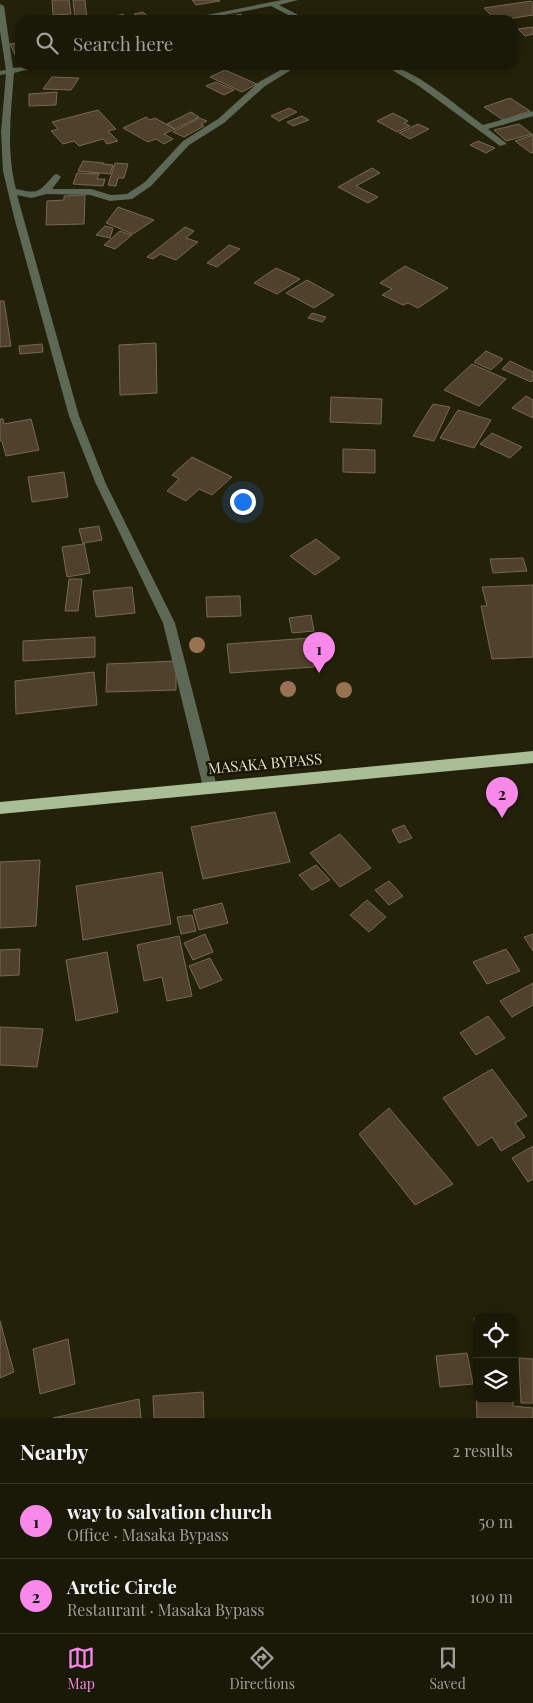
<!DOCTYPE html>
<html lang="en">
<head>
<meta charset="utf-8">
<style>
	:root { --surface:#1a1907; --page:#272615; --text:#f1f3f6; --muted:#9fa09b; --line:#383828; --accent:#f888ea }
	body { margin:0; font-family:"Playfair Display",serif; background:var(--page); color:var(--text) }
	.controls { position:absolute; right:15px; bottom:15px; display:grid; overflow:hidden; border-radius:10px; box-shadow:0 2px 12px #0003 }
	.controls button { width:45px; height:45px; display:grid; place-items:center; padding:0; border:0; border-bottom:1px solid var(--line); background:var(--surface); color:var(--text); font:25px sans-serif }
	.you { position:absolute; left:242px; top:501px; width:18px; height:18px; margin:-12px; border:4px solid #fff; border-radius:50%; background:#1a73e8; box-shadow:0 0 0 8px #1a73e833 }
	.badge { display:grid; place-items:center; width:32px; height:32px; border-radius:50%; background:var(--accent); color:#111; font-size:16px; font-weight:700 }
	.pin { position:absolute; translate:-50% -41px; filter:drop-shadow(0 1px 2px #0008) }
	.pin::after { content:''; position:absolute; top:26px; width:18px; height:15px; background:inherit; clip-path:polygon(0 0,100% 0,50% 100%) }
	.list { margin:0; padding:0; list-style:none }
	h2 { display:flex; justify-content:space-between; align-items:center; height:65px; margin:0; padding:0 20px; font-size:21px }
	h2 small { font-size:16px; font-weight:400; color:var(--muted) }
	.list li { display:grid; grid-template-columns:32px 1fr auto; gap:15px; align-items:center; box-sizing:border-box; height:75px; padding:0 20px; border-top:1px solid var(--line) }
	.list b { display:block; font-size:19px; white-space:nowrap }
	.list p { margin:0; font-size:16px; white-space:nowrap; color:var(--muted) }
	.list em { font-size:16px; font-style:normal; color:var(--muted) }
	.icon { flex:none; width:28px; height:28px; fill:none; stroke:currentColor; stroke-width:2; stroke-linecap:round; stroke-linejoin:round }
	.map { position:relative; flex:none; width:533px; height:1418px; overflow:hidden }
	.search { position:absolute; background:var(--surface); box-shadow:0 2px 12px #0003; left:15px; right:15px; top:15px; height:55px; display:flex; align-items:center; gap:12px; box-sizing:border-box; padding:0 18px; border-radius:15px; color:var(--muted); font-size:19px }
	.sheet { height:215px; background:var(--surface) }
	nav { display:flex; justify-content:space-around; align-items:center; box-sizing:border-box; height:70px; border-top:1px solid var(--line); background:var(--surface); font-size:14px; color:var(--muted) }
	nav a { display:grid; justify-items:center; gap:2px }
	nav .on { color:var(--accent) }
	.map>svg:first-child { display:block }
	.building { fill:#4f412c; stroke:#786952 }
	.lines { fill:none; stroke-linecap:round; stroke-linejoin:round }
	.minor { fill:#5e6856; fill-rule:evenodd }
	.trunk { fill:#a9be96; fill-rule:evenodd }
	.tree { fill:#987251 }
	.labels { text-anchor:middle; stroke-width:5; stroke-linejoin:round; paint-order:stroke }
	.street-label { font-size:15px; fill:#e4e3d5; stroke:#1a1802 }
</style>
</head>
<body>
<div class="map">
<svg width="533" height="1418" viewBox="0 0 533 1418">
	<rect width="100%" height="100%" fill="#232109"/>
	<path class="building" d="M52 0H69L71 14 53 15Z
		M73 0H85L87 19 75 20Z
		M192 0H219L220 1 196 5Z
		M531 1 533 3V15L502 20H496L484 8Z
		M143 12 149 17 141 20 134 14Z
		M123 14 130 20 108 18Z
		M241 14 247 20H215Z
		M533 27V34L525 36 518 29Z
		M20 43V60L18 61 10 44Z
		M225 70 257 84 242 92 210 77Z
		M52 77 79 78 71 90 43 89Z
		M216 82 234 90 224 95 206 86Z
		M57 92 56 105 29 106V94Z
		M510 98 530 111 503 120 484 107Z
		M289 108 297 112 279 121 271 116Z
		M98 110 116 129 108 131 118 141 107 144 103 139 79 146 74 141 63 144 51 131 58 129 52 122Z
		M191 112 199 117 175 129 167 124Z
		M393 113 408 121 404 123 410 126 397 132 377 121Z
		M302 116 309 120 293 126 287 122Z
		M146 117 150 120 155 118 175 129 164 134 173 139 164 144 156 139 148 142 123 128Z
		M199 118 207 121 201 124 204 126 184 137 173 132Z
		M418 124 429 129 410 139 399 133Z
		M519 124 532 134 506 141 494 130Z
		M533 135V152L531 153 515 141Z
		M478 141 495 148 486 153 470 145Z
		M83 161 104 163 103 164 113 165 110 174 78 171Z
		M115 163 128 164 124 178H118L116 186 108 185Z
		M372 168 380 173 356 186 378 197 368 203 338 187Z
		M77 173 99 174 97 179H105L103 186 73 184Z
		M85 195 84 224 46 225 47 201 64 200V196Z
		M118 207 154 220 133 234 106 223Z
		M105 226 113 228 110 238 96 235Z
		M185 227 194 231 186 238 198 242 176 260 160 254 153 259 147 257Z
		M120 231 132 235 115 249 104 245Z
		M229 245 240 249 217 267 207 263Z
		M405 266 448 288 418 308 408 303 403 305 382 295 392 289 380 283Z
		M276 268 300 279 277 294 254 283Z
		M307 280 334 295 314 308 286 293Z
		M0 301H4L11 346 0 347Z
		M312 313 326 317 322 322 308 318Z
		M156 343 157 393 120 395 119 345Z
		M42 344 43 352 20 354 19 346Z
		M486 351 503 359 491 370 474 362Z
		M510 361 533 372V380L531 382 502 369Z
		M472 364 506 379 479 406 444 390Z
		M526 396 533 400V418L512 408Z
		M331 397 382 399 381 424 330 422Z
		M433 404 450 407 434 441 413 436Z
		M458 410 491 420 474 448 440 438Z
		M0 419H3L4 424 31 419 39 450 6 456 2 441H0Z
		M492 433 522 447 510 458 480 444Z
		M343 449 375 450V473L343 472Z
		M192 457 232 477 212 495 199 489 186 501 167 491 179 479 172 475Z
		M64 472 68 497 32 502 28 477Z
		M99 526 102 540 84 543 90 573 67 577 62 547 83 544 79 529Z
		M316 539 340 558 315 575 290 556Z
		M523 558 527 571 493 573 490 559Z
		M69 579H82L78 611H65Z
		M533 585V657L492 659 481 606H487L482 587Z
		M132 587 135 613 96 617 93 591Z
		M240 596 241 616 207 617 206 597Z
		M311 615 314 631 292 633 289 618Z
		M95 637V657L23 661V641Z
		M310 638 314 667 230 673 227 644Z
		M176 661V690L106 692 107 664Z
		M94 672 97 705 16 714 15 681Z
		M275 812 290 862 203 879 191 827Z
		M404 825 412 838 399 843 392 830Z
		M340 834 371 868 340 887 310 853Z
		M40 860 36 926 0 928V862Z
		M316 865 330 880 312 890 299 875Z
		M162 872 171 924 83 940 76 886Z
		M389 881 403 896 389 905 375 890Z
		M367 900 386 917 369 932 350 915Z
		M222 903 228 923 199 930 193 910Z
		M192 915 196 931 181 934 177 917Z
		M205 934 213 952 193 960 184 943Z
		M533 934V951L524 937Z
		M179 936 192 996 167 1001 162 977 144 981 137 945Z
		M20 949 19 975 0 976V950Z
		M506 949 520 971 487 984 473 962Z
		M107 952 118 1012 76 1021 66 960Z
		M210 958 222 980 200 989 189 966Z
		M533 983V1005L512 1017 500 1001Z
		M488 1016 505 1038 476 1055 460 1033Z
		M0 1027 43 1029 37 1067 0 1065Z
		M492 1069 527 1116 515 1123 525 1137 501 1151 492 1137 478 1146 443 1098Z
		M389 1108 453 1184 415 1205 359 1134Z
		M533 1146V1179L528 1182 512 1158Z
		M474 1318H477V1399H513V1406L533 1408V1418H477Z
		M0 1321 14 1372 0 1378Z
		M68 1339 75 1384 40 1394 33 1349Z
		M467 1353 473 1384 440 1387 436 1356Z
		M519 1358 533 1359V1403H521Z
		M203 1392 204 1418H154L153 1396Z
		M139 1399 141 1418H53Z"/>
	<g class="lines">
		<path class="minor" d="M282 0H298L279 5 308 20H298L271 6 198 20H182Z
			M0 4 4 6 13 68 45 65 14 73C11 112 6 150 16 189 39 194 38 193 54 175L57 174 61 177 52 189H91L111 195 127 194 145 182 183 141 218 119 259 82 284 68 291 70 265 86 224 123 189 145 151 186 132 199 110 201 90 195 47 194 31 198 17 195 79 416 106 484 175 623 217 787 215 791H205L203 787 163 623 96 484 69 416 14 217 3 171 1 132 6 74 0 75V71L6 70 0 31Z
			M384 65C411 65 460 109 483 125L533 111V116L488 129 507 144 500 146 419 86Z"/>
		<path class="trunk" d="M533 751V763L0 814V802Z"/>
	</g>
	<g class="tree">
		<circle cx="197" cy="645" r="8"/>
		<circle cx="288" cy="689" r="8"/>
		<circle cx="344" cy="690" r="8"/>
	</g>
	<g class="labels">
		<g class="street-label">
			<text transform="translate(265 764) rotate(-5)" y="5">MASAKA BYPASS</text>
		</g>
	</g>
</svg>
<div class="controls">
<button><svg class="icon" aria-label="locate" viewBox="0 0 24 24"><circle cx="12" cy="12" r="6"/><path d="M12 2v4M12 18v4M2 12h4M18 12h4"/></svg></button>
<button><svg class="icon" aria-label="layers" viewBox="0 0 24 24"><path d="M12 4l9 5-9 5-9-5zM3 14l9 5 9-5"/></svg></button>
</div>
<div class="you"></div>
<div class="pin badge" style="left:319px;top:673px">1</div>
<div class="pin badge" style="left:502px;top:818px">2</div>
<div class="search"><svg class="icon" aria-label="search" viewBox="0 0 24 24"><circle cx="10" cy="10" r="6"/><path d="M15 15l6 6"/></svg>Search here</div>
</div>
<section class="sheet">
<h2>Nearby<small>2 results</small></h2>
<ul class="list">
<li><span class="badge">1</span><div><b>way to salvation church</b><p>Office · Masaka Bypass</p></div><em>50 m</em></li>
<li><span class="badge">2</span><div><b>Arctic Circle</b><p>Restaurant · Masaka Bypass</p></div><em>100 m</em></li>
</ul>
</section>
<nav>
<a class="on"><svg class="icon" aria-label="map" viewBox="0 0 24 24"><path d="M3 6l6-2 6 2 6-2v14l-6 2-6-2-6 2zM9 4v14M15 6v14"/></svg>Map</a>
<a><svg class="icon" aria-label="directions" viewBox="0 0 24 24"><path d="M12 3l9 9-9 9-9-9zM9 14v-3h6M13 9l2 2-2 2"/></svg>Directions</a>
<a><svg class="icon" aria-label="saved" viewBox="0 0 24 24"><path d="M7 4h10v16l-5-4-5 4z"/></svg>Saved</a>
</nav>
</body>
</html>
